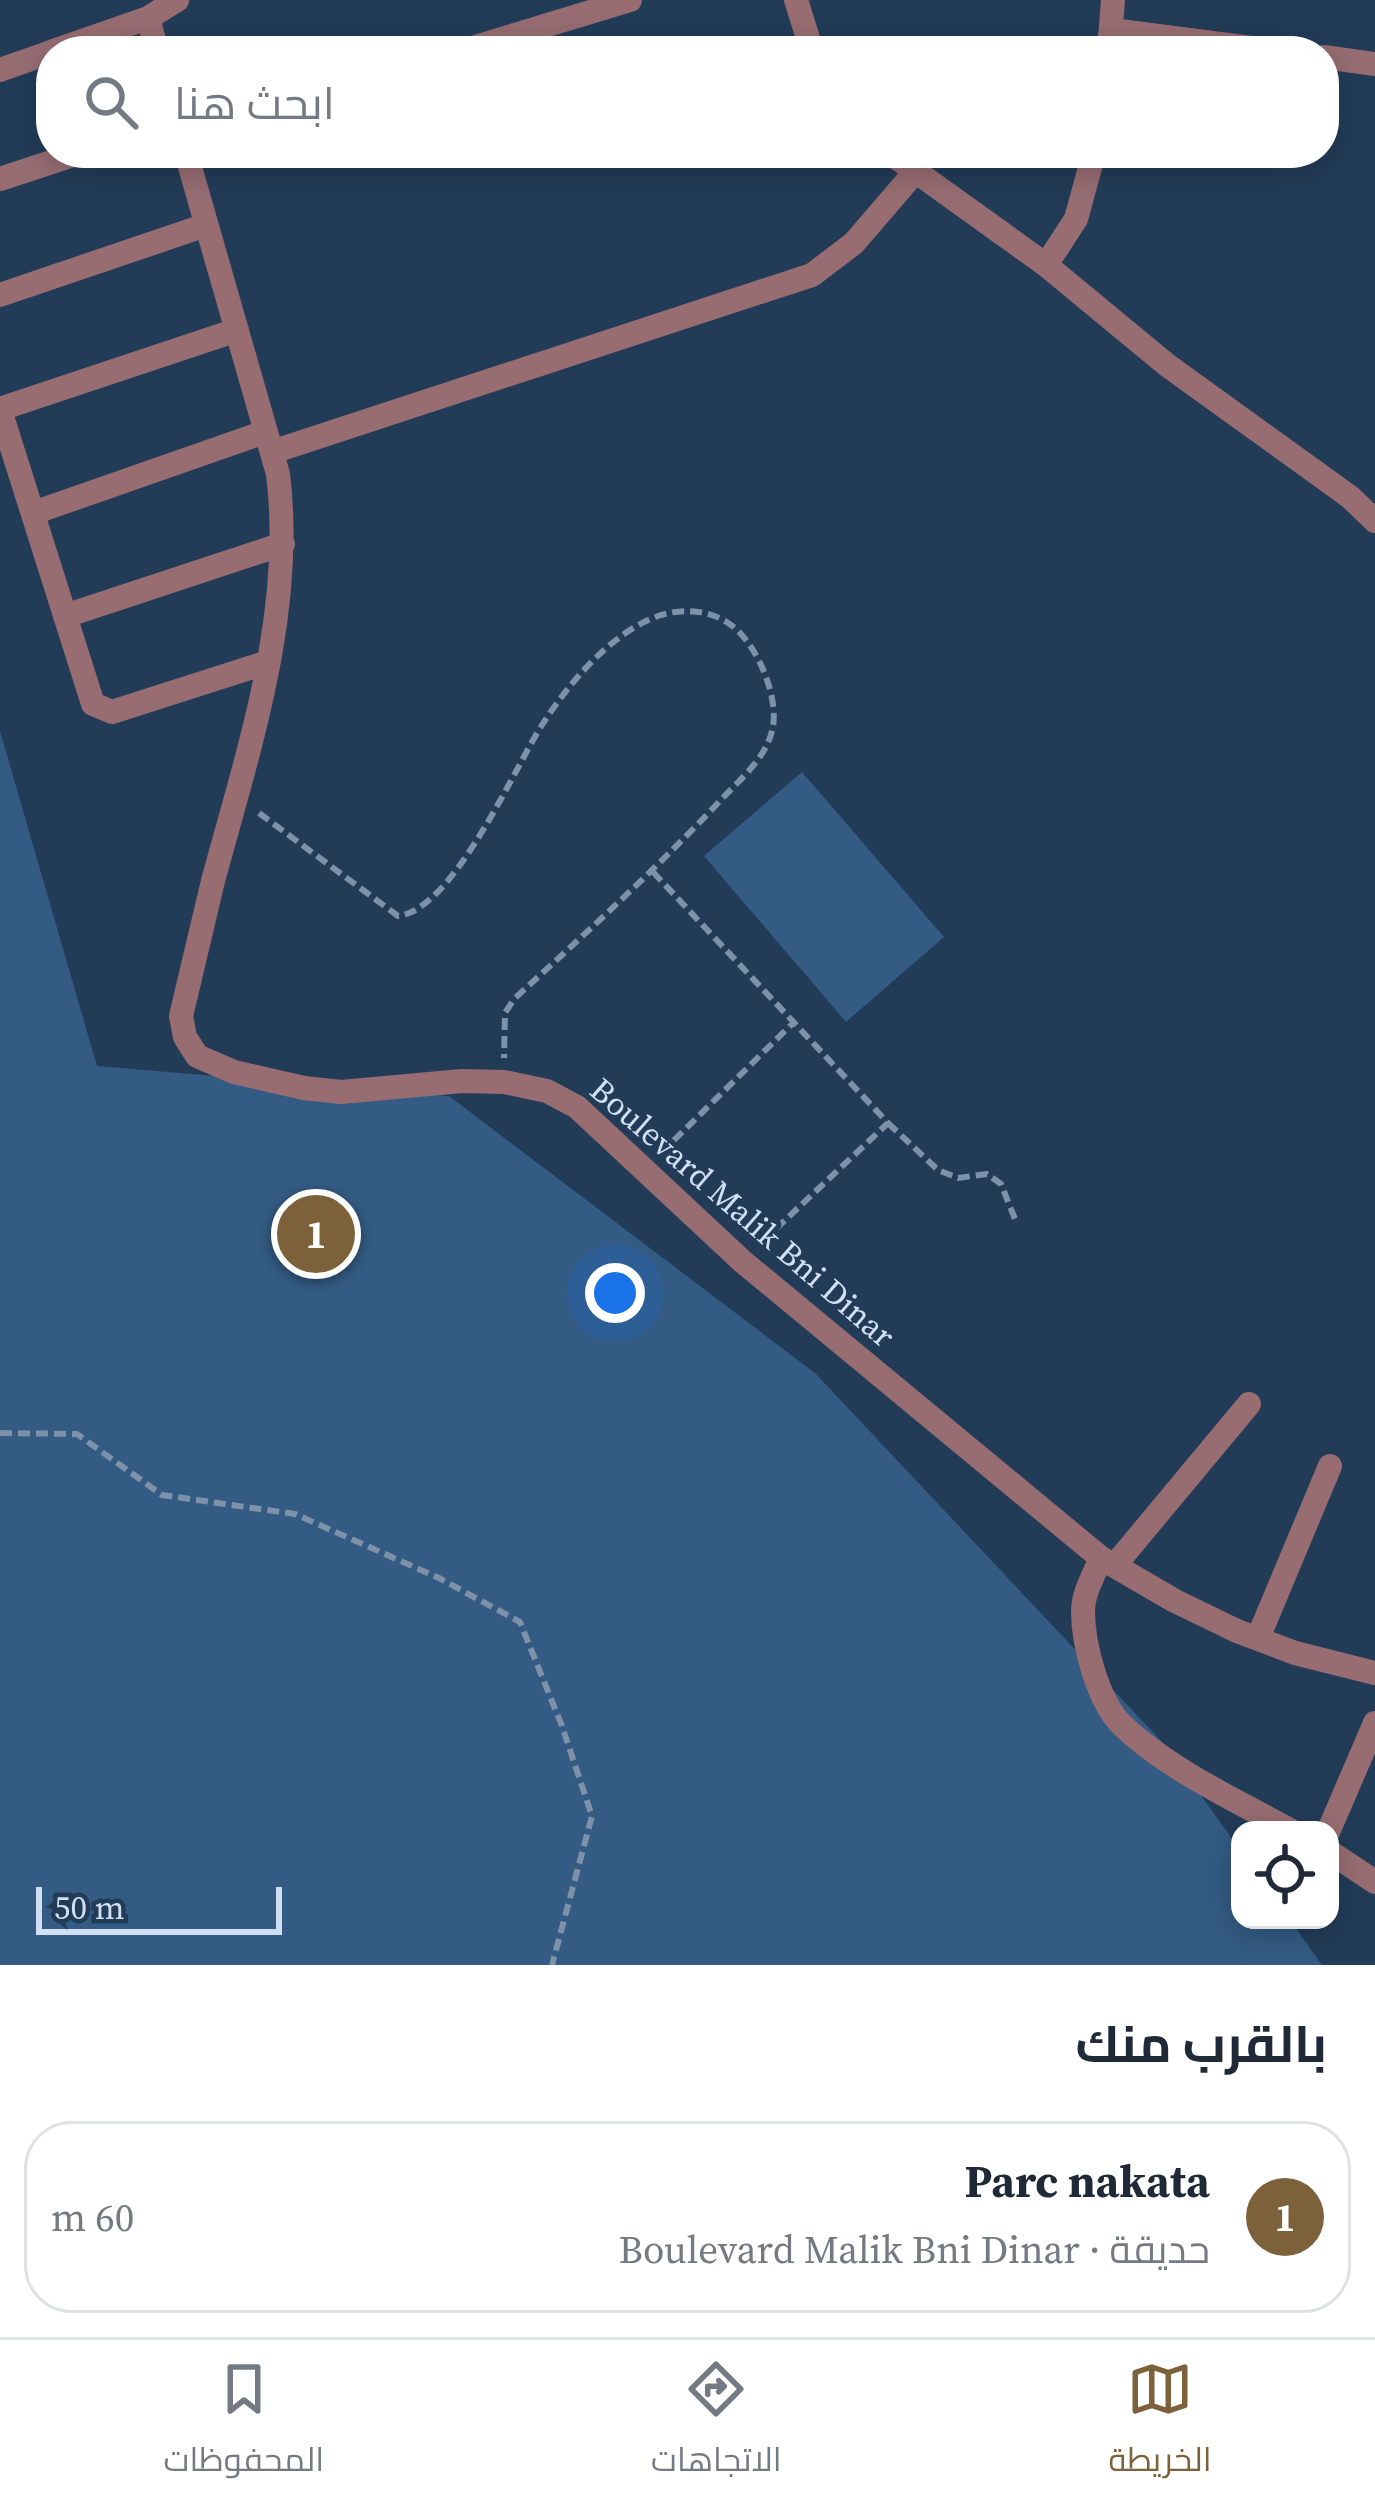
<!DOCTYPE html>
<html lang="ar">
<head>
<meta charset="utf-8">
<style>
	:root { --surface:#fff; --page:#f6f6f7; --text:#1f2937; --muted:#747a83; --line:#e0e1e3; --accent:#7d613b }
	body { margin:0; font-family:"Source Serif 4",Cairo,serif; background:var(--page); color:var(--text); direction:rtl }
	.controls { position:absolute; right:36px; bottom:36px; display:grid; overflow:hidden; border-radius:24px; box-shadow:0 6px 30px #0003 }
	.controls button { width:108px; height:108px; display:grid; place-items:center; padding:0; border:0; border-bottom:3px solid var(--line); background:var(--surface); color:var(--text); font:60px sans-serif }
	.scale { position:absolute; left:36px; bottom:30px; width:246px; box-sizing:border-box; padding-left:12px; border:6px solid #d0dff1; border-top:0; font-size:33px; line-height:42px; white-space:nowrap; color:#d0dff1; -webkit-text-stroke:9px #223c58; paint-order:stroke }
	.you { position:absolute; left:615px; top:1293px; width:42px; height:42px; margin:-30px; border:9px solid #fff; border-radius:50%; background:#1a73e8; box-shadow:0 0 0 18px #1a73e833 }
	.badge { display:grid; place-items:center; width:78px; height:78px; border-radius:50%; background:var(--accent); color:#fff; font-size:39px; font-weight:700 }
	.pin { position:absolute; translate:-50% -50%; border:6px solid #fff; box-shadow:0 3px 12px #0006 }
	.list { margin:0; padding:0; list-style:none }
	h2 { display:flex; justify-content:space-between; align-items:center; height:156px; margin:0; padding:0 48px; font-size:51px }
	h2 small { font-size:39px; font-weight:400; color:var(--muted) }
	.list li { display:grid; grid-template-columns:78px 1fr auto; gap:36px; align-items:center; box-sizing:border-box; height:192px; margin:0 24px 24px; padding:0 24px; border:3px solid var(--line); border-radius:48px }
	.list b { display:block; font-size:45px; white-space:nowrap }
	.list p { margin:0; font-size:39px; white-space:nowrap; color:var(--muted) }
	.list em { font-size:39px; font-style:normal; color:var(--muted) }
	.icon { flex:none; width:66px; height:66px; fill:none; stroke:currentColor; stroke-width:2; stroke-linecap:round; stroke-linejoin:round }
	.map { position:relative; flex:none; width:1375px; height:1965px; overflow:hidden; direction:ltr }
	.search { position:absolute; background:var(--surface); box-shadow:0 6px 30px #0003; left:36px; right:36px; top:36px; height:132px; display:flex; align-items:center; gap:30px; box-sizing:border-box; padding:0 42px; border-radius:48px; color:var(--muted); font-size:45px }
	.sheet { height:372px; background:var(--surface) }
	nav { display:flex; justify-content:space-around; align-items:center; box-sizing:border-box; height:168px; border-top:3px solid var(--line); background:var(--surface); font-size:33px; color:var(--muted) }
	nav a { display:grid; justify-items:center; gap:6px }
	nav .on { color:var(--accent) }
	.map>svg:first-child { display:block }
	.green { fill:#335b83 }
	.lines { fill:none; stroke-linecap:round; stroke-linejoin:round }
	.path { stroke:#7d91a8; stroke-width:6; stroke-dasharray:12 6; stroke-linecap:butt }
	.street { stroke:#976d72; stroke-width:24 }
	.labels { text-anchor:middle; stroke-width:10; stroke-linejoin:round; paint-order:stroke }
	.street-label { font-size:33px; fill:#d0dff1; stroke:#223c58 }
</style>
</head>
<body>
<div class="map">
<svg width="1375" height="1965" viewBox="0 0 1375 1965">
	<rect width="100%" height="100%" fill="#223c58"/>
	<path class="green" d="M0 731 97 1066 449 1096 815 1373 1165 1745 1240 1850V1920H1290L1322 1965H0Z
		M802 772 944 937 846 1022 704 856Z"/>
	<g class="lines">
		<path class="path" d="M259 813 398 916C453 910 514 769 542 725 569 683 612 631 661 615 688 607 718 611 738 631 760 652 780 701 772 731 765 760 737 782 718 803 653 872 584 935 514 999L505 1013 504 1058
			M653 872 888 1123 762 1242
			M888 1123 938 1170 958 1178 987 1174 1001 1184 1015 1219
			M661 1153 794 1022
			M0 1433 77 1434 162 1495 295 1514 439 1578 520 1622 562 1726 592 1816 552 1965"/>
		<path class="street" d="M796 0 812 51
			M1112 30 1275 51
			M53 51 148 18
			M157 51 148 18 177 0
			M462 51 630 0
			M1109 51 1113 0
			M1324 57 1375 64
			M0 70 51 52
			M186 153 278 474C295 612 249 748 213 881 202 926 192 971 181 1016L185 1037 197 1056 234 1072 304 1088 341 1092 462 1081 504 1082 547 1091 577 1107 742 1261 1101 1558 1175 1601 1237 1631 1295 1653 1375 1673
			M890 153 1046 265 1167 365 1350 497 1375 521
			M0 179 79 153
			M1046 265 1076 219 1094 153
			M0 295 206 225
			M0 409 237 330
			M0 410 93 704 112 712 268 662
			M272 452 812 275 854 243 915 172
			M33 513 265 432
			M65 616 283 544
			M1101 1558C1094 1575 1083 1593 1083 1611 1083 1644 1098 1702 1122 1725 1166 1768 1237 1801 1290 1830
			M1115 1565 1249 1404
			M1258 1638 1330 1466
			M1329 1830 1375 1723
			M1330 1852 1375 1882"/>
	</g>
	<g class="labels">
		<g class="street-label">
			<text transform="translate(743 1212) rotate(41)" y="12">Boulevard Malik Bni Dinar</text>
		</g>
	</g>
</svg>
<div class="controls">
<button><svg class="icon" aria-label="locate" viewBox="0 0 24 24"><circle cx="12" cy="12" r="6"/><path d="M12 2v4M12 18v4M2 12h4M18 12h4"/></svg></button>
</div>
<div class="scale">50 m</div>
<div class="you"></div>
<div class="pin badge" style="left:316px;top:1234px">1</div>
<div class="search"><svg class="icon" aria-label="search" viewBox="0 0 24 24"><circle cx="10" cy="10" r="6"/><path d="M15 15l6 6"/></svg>ابحث هنا</div>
</div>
<section class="sheet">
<h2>بالقرب منك<small></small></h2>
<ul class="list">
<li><span class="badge">1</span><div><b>Parc nakata</b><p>حديقة · Boulevard Malik Bni Dinar</p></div><em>60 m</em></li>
</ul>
</section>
<nav>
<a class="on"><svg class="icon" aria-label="map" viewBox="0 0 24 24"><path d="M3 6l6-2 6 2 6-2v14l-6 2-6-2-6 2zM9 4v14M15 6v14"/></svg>الخريطة</a>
<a><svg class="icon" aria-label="directions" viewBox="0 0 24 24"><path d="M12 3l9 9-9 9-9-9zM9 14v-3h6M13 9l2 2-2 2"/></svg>الاتجاهات</a>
<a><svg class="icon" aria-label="saved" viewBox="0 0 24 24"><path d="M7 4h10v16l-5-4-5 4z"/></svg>المحفوظات</a>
</nav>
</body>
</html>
